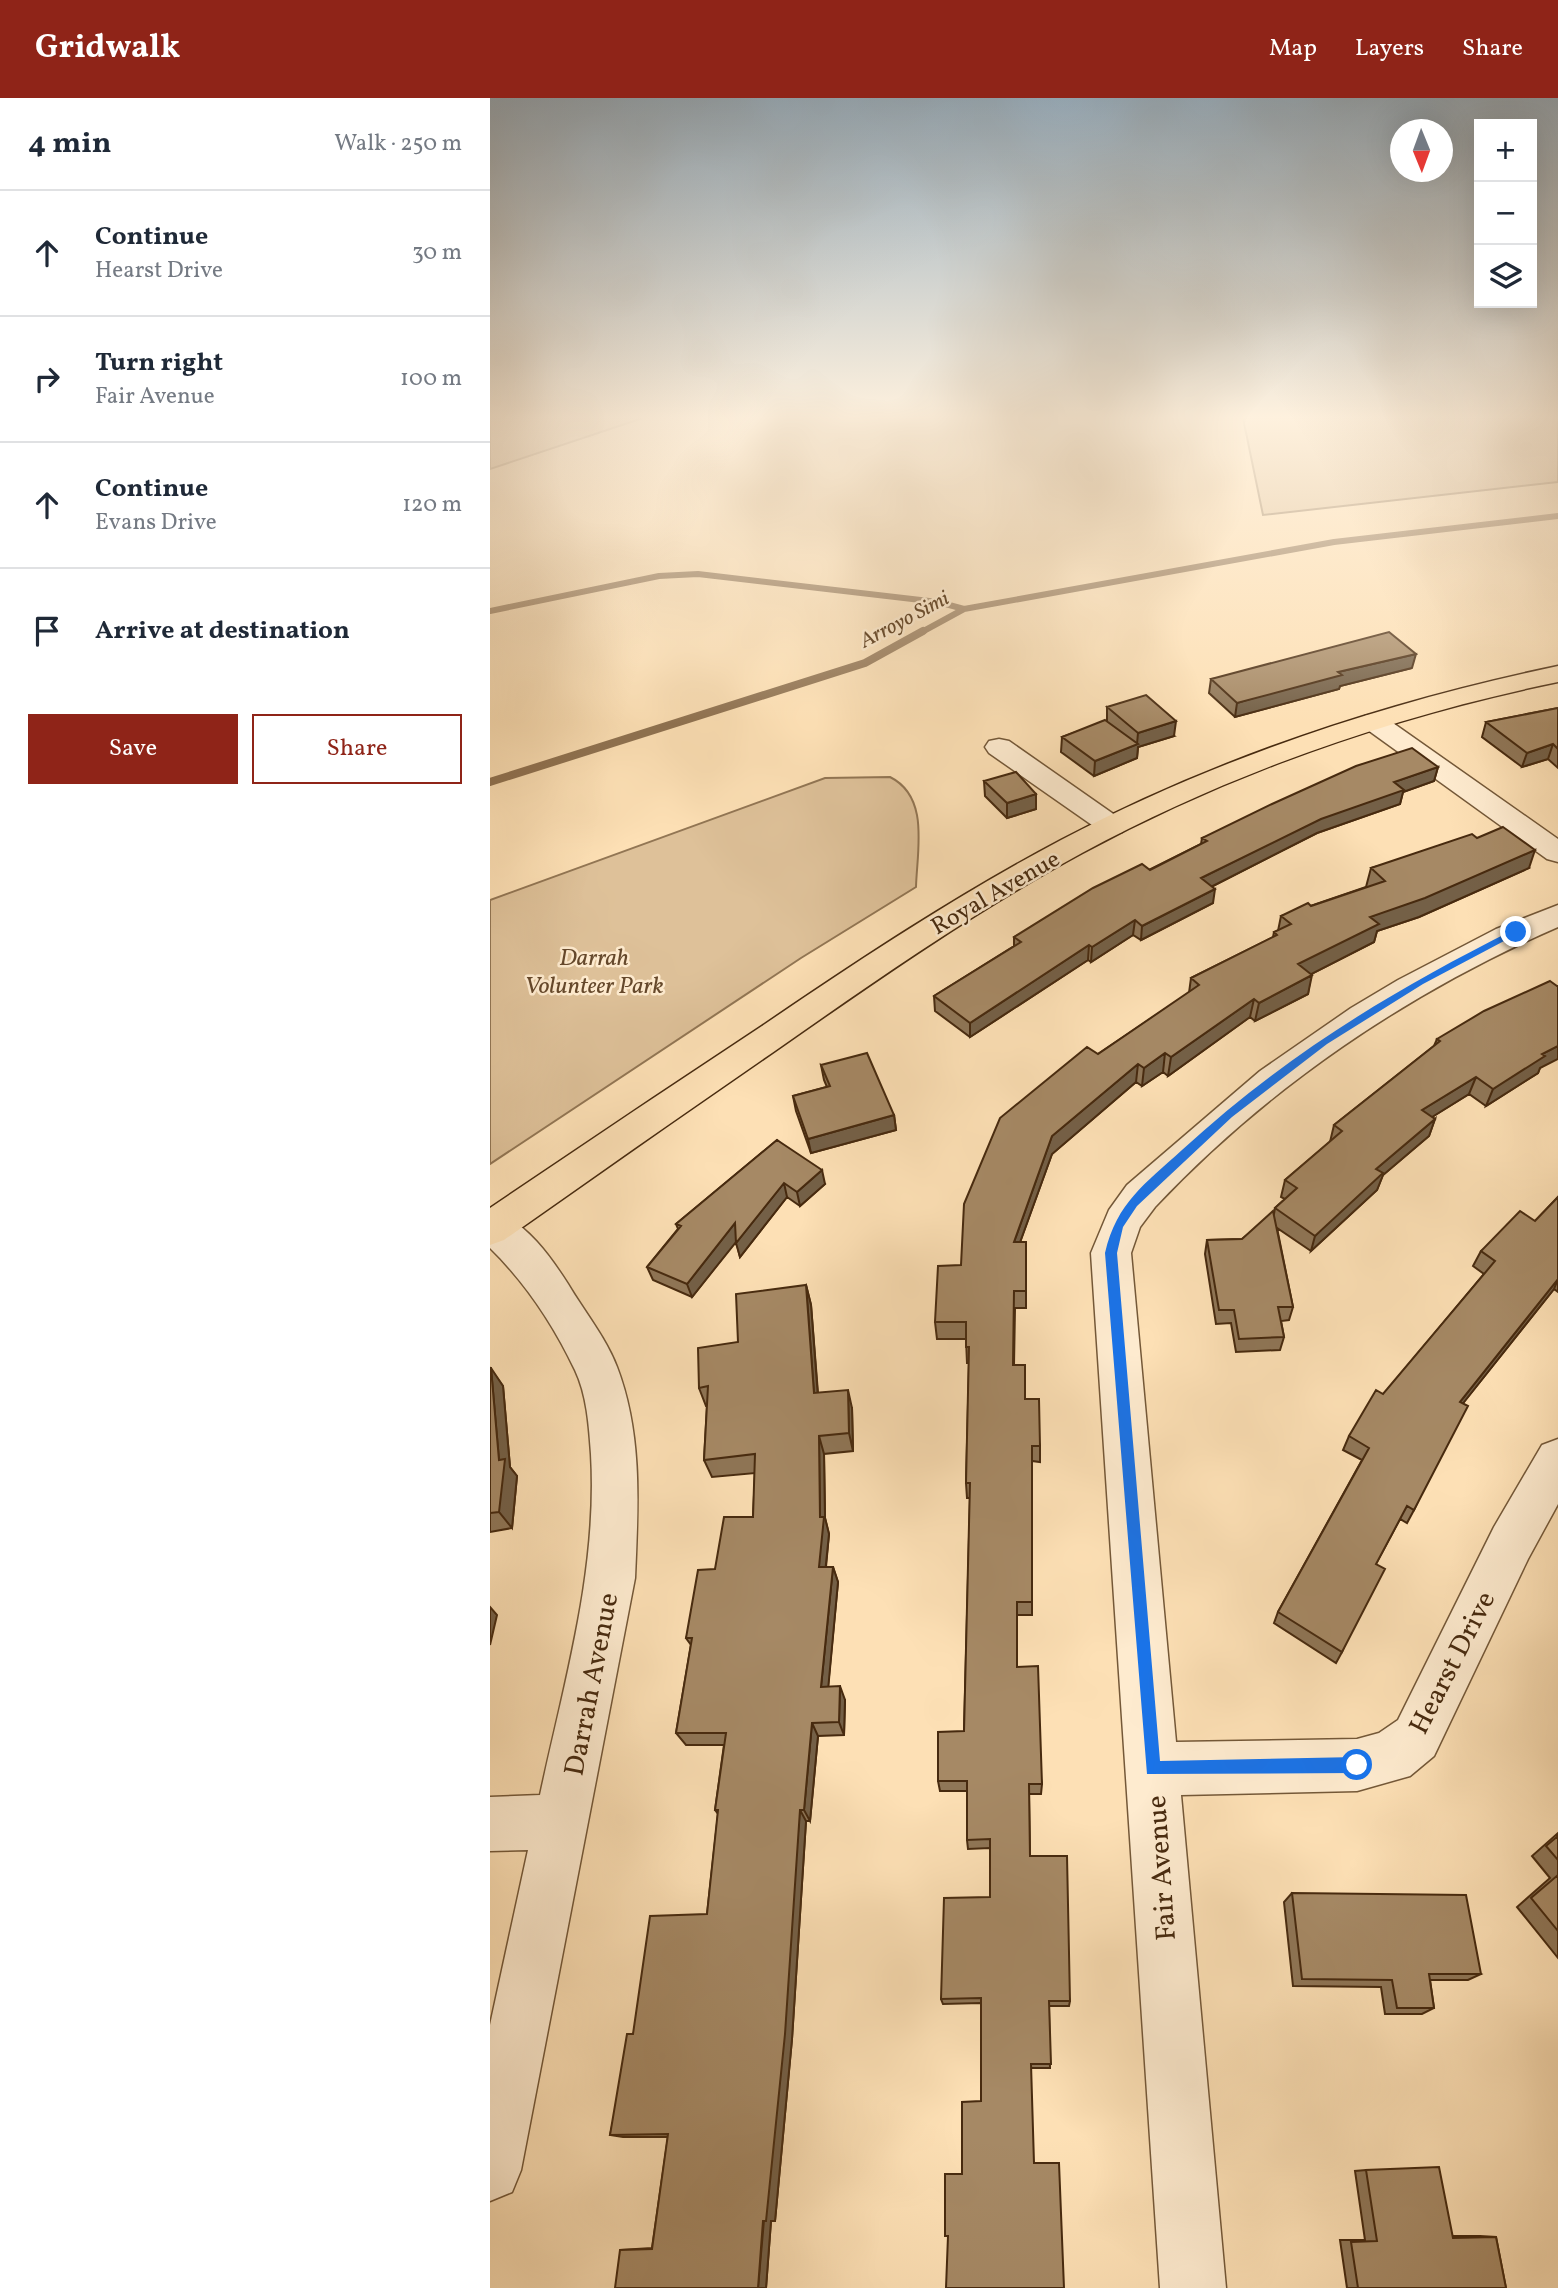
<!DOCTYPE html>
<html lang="en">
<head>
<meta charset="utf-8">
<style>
	:root { --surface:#fff; --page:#f2f2f3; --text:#1f2937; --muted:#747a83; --line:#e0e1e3; --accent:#8f2418 }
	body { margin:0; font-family:Vollkorn,serif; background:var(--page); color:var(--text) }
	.controls { position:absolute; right:21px; top:21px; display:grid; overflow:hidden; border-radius:0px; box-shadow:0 7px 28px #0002 }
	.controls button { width:63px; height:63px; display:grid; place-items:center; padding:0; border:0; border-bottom:2px solid var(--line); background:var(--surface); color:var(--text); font:35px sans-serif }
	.compass { position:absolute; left:900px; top:21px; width:63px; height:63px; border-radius:50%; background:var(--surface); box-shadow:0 7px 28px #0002; rotate:179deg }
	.stop { position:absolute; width:21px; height:21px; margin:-16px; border:5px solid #1a73e8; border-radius:50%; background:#fff }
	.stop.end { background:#1a73e8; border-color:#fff; box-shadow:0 2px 7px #0008 }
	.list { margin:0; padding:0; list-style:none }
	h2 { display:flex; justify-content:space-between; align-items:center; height:91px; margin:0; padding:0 28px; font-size:30px }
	h2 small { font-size:23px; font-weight:400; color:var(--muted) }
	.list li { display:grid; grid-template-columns:46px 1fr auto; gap:21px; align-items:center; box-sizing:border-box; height:126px; padding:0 28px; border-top:2px solid var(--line) }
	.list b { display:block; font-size:26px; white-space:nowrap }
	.list p { margin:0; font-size:23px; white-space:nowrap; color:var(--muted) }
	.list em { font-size:23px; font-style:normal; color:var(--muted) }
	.actions { display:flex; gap:14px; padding:21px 28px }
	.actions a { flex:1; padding:16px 0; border:2px solid var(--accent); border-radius:0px; text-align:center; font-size:24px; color:var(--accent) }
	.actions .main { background:var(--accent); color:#fff }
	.icon { flex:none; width:38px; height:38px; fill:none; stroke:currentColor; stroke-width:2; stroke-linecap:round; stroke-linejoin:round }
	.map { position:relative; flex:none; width:1068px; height:2190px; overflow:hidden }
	header { display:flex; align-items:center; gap:42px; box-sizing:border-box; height:98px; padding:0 35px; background:var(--accent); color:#fff }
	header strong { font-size:33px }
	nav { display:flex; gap:38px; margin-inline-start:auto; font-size:24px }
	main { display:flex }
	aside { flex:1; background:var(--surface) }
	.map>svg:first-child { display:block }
	.green { fill:#dec199; stroke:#927654; stroke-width:2 }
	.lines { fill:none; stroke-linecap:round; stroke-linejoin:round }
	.stream-far1 { stroke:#8f7251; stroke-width:6 }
	.stream { stroke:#8f7251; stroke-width:8 }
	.minor-casing { stroke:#745838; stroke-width:3 }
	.major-casing { stroke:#472a0f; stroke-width:3 }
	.minor { fill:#feebcf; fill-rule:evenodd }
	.major { fill:#fde0b5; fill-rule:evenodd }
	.wall { fill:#8f7657; stroke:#472a0f; stroke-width:2 }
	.shaded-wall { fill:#746047; stroke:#472a0f; stroke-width:2 }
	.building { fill:#a68965; stroke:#472a0f; stroke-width:2 }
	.route { fill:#1a73e8 }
	.labels { text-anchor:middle; stroke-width:5; stroke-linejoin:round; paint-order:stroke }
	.far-water-label { font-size:21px; font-style:italic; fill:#6b4e30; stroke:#feebcf }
	.street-label { font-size:24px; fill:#472a0f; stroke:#feebcf }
	.park-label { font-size:24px; font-style:italic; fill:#65482b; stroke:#feebcf }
	.near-street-label { font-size:28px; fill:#472a0f; stroke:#feebcf }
</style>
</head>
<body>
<header>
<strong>Gridwalk</strong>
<nav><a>Map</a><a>Layers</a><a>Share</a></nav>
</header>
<main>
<aside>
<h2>4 min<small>Walk · 250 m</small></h2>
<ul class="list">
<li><svg class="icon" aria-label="ahead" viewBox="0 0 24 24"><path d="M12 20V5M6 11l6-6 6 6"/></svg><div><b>Continue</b><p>Hearst Drive</p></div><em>30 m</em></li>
<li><svg class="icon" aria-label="right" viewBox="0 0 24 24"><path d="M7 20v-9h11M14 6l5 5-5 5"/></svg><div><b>Turn right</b><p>Fair Avenue</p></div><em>100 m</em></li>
<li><svg class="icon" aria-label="ahead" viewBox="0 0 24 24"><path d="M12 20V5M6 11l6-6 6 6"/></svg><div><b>Continue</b><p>Evans Drive</p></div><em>120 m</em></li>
<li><svg class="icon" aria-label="arrive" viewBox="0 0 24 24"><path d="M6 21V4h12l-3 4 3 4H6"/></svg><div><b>Arrive at destination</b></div></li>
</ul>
<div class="actions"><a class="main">Save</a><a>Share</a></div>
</aside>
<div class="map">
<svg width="1068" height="2190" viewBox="0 0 1068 2190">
	<rect width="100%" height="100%" fill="#fde0b5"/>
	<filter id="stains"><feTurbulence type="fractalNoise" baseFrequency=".00286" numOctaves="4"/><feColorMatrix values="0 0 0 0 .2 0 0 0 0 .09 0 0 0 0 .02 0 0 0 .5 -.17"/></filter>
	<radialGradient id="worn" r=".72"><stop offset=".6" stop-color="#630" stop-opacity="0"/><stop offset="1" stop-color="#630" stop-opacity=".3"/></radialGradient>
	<path class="green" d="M0 320H153L0 371Z
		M753 320H1068V384L773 417Z
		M400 679C440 699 427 752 426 789L311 860 0 1066V802L335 680Z"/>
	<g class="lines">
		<path class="stream-far1" d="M0 513 169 478 208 476 448 504 474 511
			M430 535 474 511 844 444 1068 418"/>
		<path class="stream" d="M0 684 375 565 433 533"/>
		<g class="minor-casing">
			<path id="minor" d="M884 616 893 618 1068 741V764L1057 761 875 630 871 624 875 618Z
				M509 641 519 643 632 722 637 728 632 734 622 737 612 734 499 655 495 649 499 643Z
				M1068 807V829C917 895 778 989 665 1109L650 1129 641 1155 686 1644 867 1641 889 1635 908 1622 1004 1429 1052 1347 1068 1341V1406L1038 1461 944 1658 920 1678 867 1693 691 1697 736 2190H670L601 1155 619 1112 637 1087 770 973 861 910 908 882 1006 831Z
				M3 1113C36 1124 60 1158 78 1186 94 1213 116 1240 127 1269 153 1337 148 1409 145 1480L31 2072 22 2094 0 2103V1927L38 1752 0 1753V1699L50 1697C74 1585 108 1472 101 1356 99 1328 97 1297 85 1272 64 1228 35 1184 0 1150V1114Z"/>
		</g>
		<g class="major-casing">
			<path id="major" d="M1068 568V584C903 618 740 675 592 755 487 812 389 880 292 948 199 1012 106 1077 14 1142L0 1147V1110C90 1049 181 988 272 928 369 862 467 797 571 742 727 660 896 604 1068 568Z"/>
		</g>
		<use href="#minor" class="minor"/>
		<use href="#major" class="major"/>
	</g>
	<path class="wall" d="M922 570 850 588 849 591 745 619 719 595 721 581Z
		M617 609 684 638 648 649 647 660 604 678 571 654 572 639 617 623Z
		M1068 610V670L1058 661 1032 669 992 639 996 624Z
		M948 669 944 683 913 694 910 706 827 735 723 788V805L651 842 643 837 601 864 598 862 480 939 445 913 444 898 524 848V839L711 746 712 740Z
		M494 683 546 696V711L517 720 495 698Z
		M987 740 1039 770 929 819 887 833 884 844 821 876 818 896 765 923 760 919 678 978 673 974 652 988 646 984 562 1056 530 1144H536V1210H525L524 1267 550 1348V1364L542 1363V1517H527V1569L552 1686 551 1696H539L540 1758 580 1903 579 1908H559L560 1970H541L472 2076 491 2003V1905L453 1906 451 1901 500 1799V1750L478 1751 477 1742V1693H450L448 1683 474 1633 480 1400H477L476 1385 479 1265H477L476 1241H447L445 1224 471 1167 608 956 699 895 701 880 783 839 784 834 788 833 791 818 876 789 881 770Z
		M947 941 1050 970 1048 975 996 1008 979 996 942 1019 945 1021 939 1038 893 1077 887 1092 821 1153 787 1130 803 1209 799 1222 791 1223 794 1239 790 1252 746 1254 741 1225 726 1226 715 1156 717 1142 752 1141 784 1116 785 1110 795 1101 791 1099 795 1082 840 1044 844 1027 944 948Z
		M331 967 404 1017 406 1032 321 1055 306 1013 303 998 337 989 334 982Z
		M287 1042 335 1086 310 1108 297 1099 250 1159 246 1143 202 1199 163 1182 157 1169 188 1131 186 1126Z
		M1068 1099V1194L1064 1191 973 1305 924 1412 917 1425 910 1421 886 1466 852 1554 846 1565 784 1525 788 1514 872 1362 853 1352 859 1338 994 1176 983 1168 991 1153 1045 1123Z
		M316 1187 321 1207 328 1295 362 1310 363 1353 334 1356 335 1420 339 1436 336 1469H343L348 1484 338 1589 355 1602 354 1637 328 1638 320 1723H316L302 1941 285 2123H281L276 2190 130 2152 162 2150 178 2039H133L120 2037 143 1936 217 1816 228 1716 225 1712 234 1647H196L186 1635 201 1547 196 1540 225 1471 263 1419 265 1375 222 1379 214 1362 217 1308H216L209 1290 248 1244Z
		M0 1270 13 1288 20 1369 27 1378 22 1430 0 1434Z
		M1068 1735V1860L1027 1809 1060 1780 1042 1758Z
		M802 1795 991 1876 978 1882H940L944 1910 932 1916H895L891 1889 803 1888 794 1804Z
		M876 2072 963 2138H990L1006 2139 1016 2190H857L850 2142H875L865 2073Z"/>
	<path class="shaded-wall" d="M926 556 922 570 850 588 849 591 745 619 747 605 848 574Z
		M686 623 684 638 648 649 647 660 604 678 605 663 647 646 648 635Z
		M1063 646 1058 661 1032 669 1037 655Z
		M948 669 944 683 913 694 910 706 827 735 709 795 711 780 904 684Z
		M546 696V711L517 720V705Z
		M1045 752 1039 770 929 819 887 833 884 844 804 885 808 866 880 819Z
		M725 791 723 805 651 842 652 828Z
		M645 822 643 837 601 864 602 849Z
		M599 847 598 862 480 939V925Z
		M822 877 818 896 765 923 769 905Z
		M764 901 760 919 678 978 681 959Z
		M1068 948V961L1050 970 1048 975 996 1008 1003 991 1052 956Z
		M675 955 673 974 652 988 654 970Z
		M648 966 646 984 562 1056 524 1161V1144L562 1038Z
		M986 979 979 996 926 1029 932 1012Z
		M404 1017 406 1032 321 1055 318 1041Z
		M945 1021 939 1038 893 1077 887 1092 821 1153 825 1138 886 1071Z
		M332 1072 335 1086 310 1108 307 1094Z
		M294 1085 297 1099 250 1159 246 1145Z
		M245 1125 250 1139 202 1199 197 1186Z
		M1068 1181 1064 1191 963 1318 970 1304Z
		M316 1187 321 1207 329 1313 324 1295Z
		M1 1270 13 1288 20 1369 27 1378 22 1430 9 1414V1362Z
		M358 1292 362 1310 363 1353 359 1335Z
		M329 1338 334 1356 335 1420 339 1436 334 1485 329 1469 330 1419Z
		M343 1469 348 1484 337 1603 331 1589Z
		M0 1509 7 1517 0 1547Z
		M350 1588 355 1602 354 1637 349 1624Z
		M322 1625 328 1638 320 1723 314 1712Z
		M310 1712 316 1723 302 1941 285 2123H281L276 2190H268Z"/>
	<path class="building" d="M899 534 926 556 848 574 852 577 747 605 721 581Z
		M656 597 686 623 648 635 617 609Z
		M1068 610V651L1063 646 1037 655 996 624Z
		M615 622 648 646 605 663 572 639Z
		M922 650 948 669 904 684 914 692 831 721 711 780 725 791 652 828 645 822 602 849 599 847 480 925 444 898 531 844 524 839 603 790 652 766 660 772 717 743 712 740 782 706 866 668Z
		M526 674 546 696 517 705 494 683Z
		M1013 729 1045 752 935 800 880 819 889 826 808 866 822 877 769 905 764 901 681 959 675 955 654 970 648 966 562 1038 524 1144H536V1193H524L523 1267H535V1301H549L550 1348H542V1504H527V1569L548 1568 552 1686H539L540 1758H577L580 1903H559L561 1966H541L544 2065H569L574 2190H456L458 2138H455V2076H472V2004L491 2003V1900L451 1901 454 1800 500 1799V1741L477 1742V1683H448V1634L474 1633 480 1385H476L479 1249H476V1224H445L448 1168 471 1167 474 1106 510 1020 597 949 608 956 709 887 701 880 787 837 784 834 801 826 791 818 818 805 821 808 895 783 881 770 982 736 987 740Z
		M1060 883 1067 888H1068V948L1052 956 1055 958 1003 991 986 979 932 1012 945 1021 886 1071 893 1075 825 1138 785 1110 807 1090 795 1082 852 1033 844 1027 950 943 947 941 994 913Z
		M377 955 404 1017 318 1041 303 998 340 988 331 967Z
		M287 1042 332 1072 307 1094 294 1085 246 1145 245 1125 197 1186 157 1169 191 1128 186 1126Z
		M1068 1099V1181L970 1304 978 1308 924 1412 917 1408 886 1466 895 1471 852 1554 788 1514 879 1350 859 1338 886 1292 893 1296 1005 1163 991 1153 1030 1113 1045 1123Z
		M783 1113 803 1209H788L794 1239 749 1241 744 1212H729L717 1142 752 1141Z
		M316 1187 324 1295 358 1292 359 1335 329 1338 330 1419H334L329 1469H343L331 1589 350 1588 349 1624 322 1625 314 1712H310L295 1936 276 2123H273L268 2190H125L130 2152 162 2151 178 2036 120 2037 137 1936H143L160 1818 217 1816 228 1712H225L236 1635H186L202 1540H196L208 1472 225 1471 234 1419H263L265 1356 214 1362 218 1288 209 1290 208 1250 248 1244 246 1196Z
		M0 1270H1L9 1362 15 1361 9 1414 0 1415Z
		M1068 1738V1762L1056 1748Z
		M1068 1777V1833L1041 1800Z
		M802 1795 976 1797 991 1876H939L944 1910H907L902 1882 812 1881Z
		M949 2069 963 2140 1006 2139 1016 2190H868L861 2144 887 2143 876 2072Z"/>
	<linearGradient id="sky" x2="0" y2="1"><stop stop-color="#97adbd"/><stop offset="0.51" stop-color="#fef1de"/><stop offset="1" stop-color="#fef1de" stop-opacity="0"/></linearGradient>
	<rect width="1068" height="626" fill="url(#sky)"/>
	<path class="route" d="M1023 832 1031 834 933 886 837 946 742 1019 647 1108 633 1129 627 1155 670 1663 867 1659 875 1667 867 1675 657 1676 615 1155C627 1104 655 1086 692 1052 794 958 900 894 1023 832Z"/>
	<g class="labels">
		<g class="far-water-label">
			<text transform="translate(414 521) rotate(-28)" y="7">Arroyo Simi</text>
		</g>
		<g class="street-label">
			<text transform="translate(505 794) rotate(-30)" y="8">Royal Avenue</text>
		</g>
		<g class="park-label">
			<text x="104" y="867">Darrah<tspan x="104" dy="28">Volunteer Park</tspan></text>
		</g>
		<g class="near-street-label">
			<text transform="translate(961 1564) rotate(-63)" y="10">Hearst Drive</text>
			<text transform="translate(100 1586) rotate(-79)" y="10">Darrah Avenue</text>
			<text transform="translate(670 1770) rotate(-94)" y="10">Fair Avenue</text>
		</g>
	</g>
	<rect width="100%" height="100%" filter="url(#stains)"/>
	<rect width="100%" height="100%" fill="url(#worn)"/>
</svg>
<div class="controls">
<button>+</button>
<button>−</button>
<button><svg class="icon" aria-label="layers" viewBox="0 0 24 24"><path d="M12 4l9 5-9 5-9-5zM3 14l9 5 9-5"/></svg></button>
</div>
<svg class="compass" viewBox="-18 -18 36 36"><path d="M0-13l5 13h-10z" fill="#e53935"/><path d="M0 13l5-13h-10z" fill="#747a83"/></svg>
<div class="stop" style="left:867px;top:1667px"></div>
<div class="stop end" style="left:1026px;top:834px"></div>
</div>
</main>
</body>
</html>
